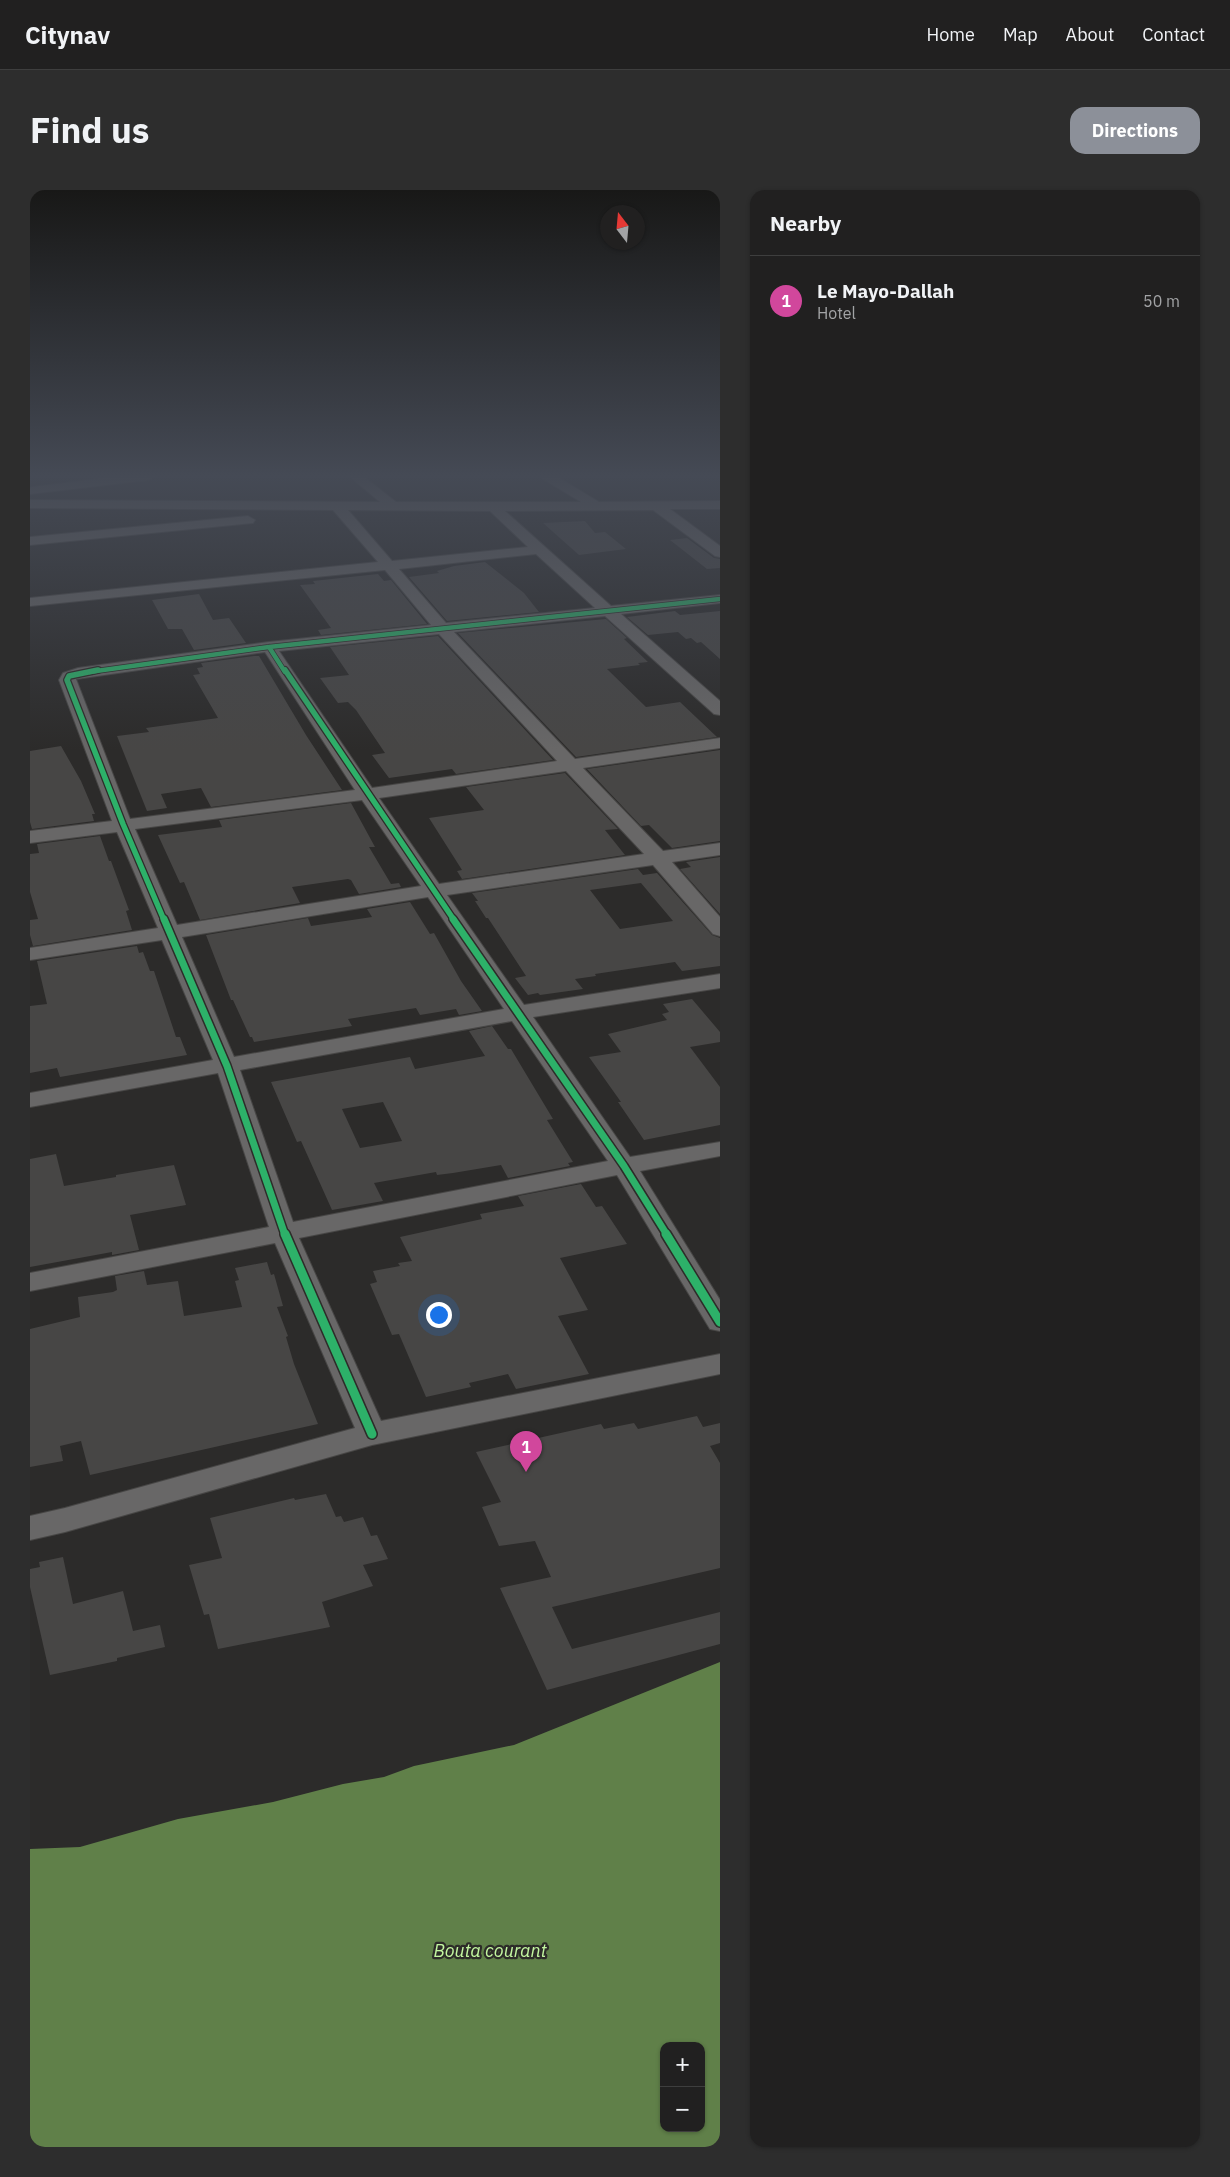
<!DOCTYPE html>
<html lang="en">
<head>
<meta charset="utf-8">
<style>
	:root { --surface:#212020; --page:#2d2d2d; --text:#f1f3f6; --muted:#a2a3a5; --line:#3e3e3e; --accent:#8c9099 }
	body { margin:0; font-family:"IBM Plex Sans",sans-serif; background:var(--page); color:var(--text) }
	.controls { position:absolute; right:15px; bottom:15px; display:grid; overflow:hidden; border-radius:10px; box-shadow:0 1px 4px #0004 }
	.controls button { width:45px; height:45px; display:grid; place-items:center; padding:0; border:0; border-bottom:1px solid var(--line); background:var(--surface); color:var(--text); font:25px sans-serif }
	.compass { position:absolute; left:570px; top:15px; width:45px; height:45px; border-radius:50%; background:var(--surface); box-shadow:0 1px 4px #0004; rotate:344deg }
	.you { position:absolute; left:408px; top:1124px; width:18px; height:18px; margin:-12px; border:4px solid #fff; border-radius:50%; background:#1a73e8; box-shadow:0 0 0 8px #1a73e833 }
	.badge { display:grid; place-items:center; width:32px; height:32px; border-radius:50%; background:var(--accent); color:#fff; font-size:16px; font-weight:700 }
	.pin { position:absolute; translate:-50% -41px; filter:drop-shadow(0 1px 2px #0008) }
	.pin::after { content:''; position:absolute; top:26px; width:18px; height:15px; background:inherit; clip-path:polygon(0 0,100% 0,50% 100%) }
	.list { margin:0; padding:0; list-style:none }
	h2 { display:flex; justify-content:space-between; align-items:center; height:65px; margin:0; padding:0 20px; font-size:21px }
	h2 small { font-size:16px; font-weight:400; color:var(--muted) }
	.list li { display:grid; grid-template-columns:32px 1fr auto; gap:15px; align-items:center; box-sizing:border-box; height:90px; padding:0 20px; border-top:1px solid var(--line) }
	.list b { display:block; font-size:19px; white-space:nowrap }
	.list p { margin:0; font-size:16px; white-space:nowrap; color:var(--muted) }
	.list em { font-size:16px; font-style:normal; color:var(--muted) }
	.map { position:relative; flex:none; width:690px; height:1957px; overflow:hidden; border-radius:15px }
	header { display:flex; align-items:center; gap:30px; box-sizing:border-box; height:70px; padding:0 25px; background:var(--surface); border-bottom:1px solid var(--line) }
	header strong { font-size:24px }
	nav { display:flex; gap:28px; margin-inline-start:auto; font-size:18px }
	.intro { display:flex; align-items:center; justify-content:space-between; box-sizing:border-box; height:120px; padding:0 30px }
	h1 { margin:0; font-size:35px }
	.button { padding:12px 22px; border-radius:15px; background:var(--accent); color:#fff; font-size:18px; font-weight:700 }
	main { display:flex; gap:30px; padding:0 30px }
	aside { flex:1; background:var(--surface); border-radius:15px; box-shadow:0 1px 4px #0004 }
	.map>svg:first-child { display:block }
	.water { fill:#608049; fill-rule:evenodd }
	.building { fill:#474645; fill-rule:evenodd }
	.lines { fill:none; stroke-linecap:round; stroke-linejoin:round }
	.street-casing { stroke:#474645; stroke-width:2 }
	.street { fill:#686767; fill-rule:evenodd }
	.cycleway-far3-casing { stroke:#2d2c29; stroke-width:6 }
	.cycleway-far2-casing { stroke:#2d2c29; stroke-width:8 }
	.cycleway-far1-casing { stroke:#2d2c29; stroke-width:10 }
	.cycleway-casing { stroke:#2d2c29; stroke-width:12 }
	.cycleway-far3 { stroke:#2db169; stroke-width:4.5 }
	.cycleway-far2 { stroke:#2db169; stroke-width:5.5 }
	.cycleway-far1 { stroke:#2db169; stroke-width:7 }
	.cycleway { stroke:#2db169; stroke-width:9 }
	.labels { text-anchor:middle; stroke-width:4.5; stroke-linejoin:round; paint-order:stroke }
	.near-water-label { font-size:18px; font-style:italic; fill:#c3f7a0; stroke:#2d2c29 }
</style>
</head>
<body>
<header>
<strong>Citynav</strong>
<nav><a>Home</a><a>Map</a><a>About</a><a>Contact</a></nav>
</header>
<div class="intro"><h1>Find us</h1><a class="button">Directions</a></div>
<main>
<div class="map">
<svg width="690" height="1957" viewBox="0 0 690 1957">
	<rect width="100%" height="100%" fill="#2c2b2a"/>
	<path class="water" d="M690 1472V1957H0V1659L50 1657 148 1629 243 1612 313 1594 354 1587 384 1576 484 1555ZM634 1856H671V1938H634Z"/>
	<path class="building" d="M555 331 565 343 575 342 596 359 549 365 513 333Z
		M657 348 684 368 690 369V378L677 379 640 350Z
		M455 372 494 403 509 422 417 431 379 387 409 383 407 381 424 376Z
		M348 384 354 391 361 390 397 434 291 445 288 440 301 438 270 395 285 394 283 391Z
		M169 404 183 430 199 428 216 453 164 460 152 439H138L122 410Z
		M645 421 650 425 690 421V469L671 452 667 453 661 448 656 449 648 442 618 445 597 427Z
		M576 429 597 448 594 449 618 472 608 473 610 475 577 479 616 517 650 512 687 547 546 567 428 443Z
		M408 446 523 570 426 584 422 579 359 588 342 565 355 563 326 520 318 512 308 513 290 488 319 485 300 457Z
		M224 466H229L276 545 312 600 181 617 171 598 131 604 137 618 117 621 87 546 119 542 116 538 188 528 163 485 170 484 167 478 173 477 171 473Z
		M31 556 51 591 65 624H62L64 631 2 639 0 632V561Z
		M690 560V651L642 658 619 635 611 636 557 579Z
		M535 583 588 639 575 640 595 665 432 689 427 681 432 680 399 628 454 620 436 597Z
		M321 613 345 657H339L361 694 369 693 371 697 329 704 321 690 318 689 262 697 270 713 170 730 154 692 150 693 128 645 192 637 189 630Z
		M70 646 79 671H81L99 720 96 721 102 740 3 756 0 745V730L8 729 0 702V664L9 663 7 654Z
		M690 667V724L650 679 661 677 656 672Z
		M608 679 613 685 627 683 682 745 690 748V776L652 781 645 772 565 784 566 786 545 789 553 799 510 805 508 803 498 805 485 788 496 786 458 728H456L445 711H448L442 703ZM611 693 643 731 590 739 560 700Z
		M380 712 400 744 404 743 431 791 452 821 429 825 426 819 390 825 386 818 318 829 322 836 224 852 222 847H220L203 810H201L176 745 278 728 281 736 322 730 342 727 337 719Z
		M107 756 109 763 113 762 120 781H124L146 847H150L157 865 30 887 27 878 0 883V816L17 814 7 771Z
		M662 809 690 842V852L660 857 690 897V935L614 950 588 912H591L559 867 591 862 578 844 637 830 632 824 639 822 633 814Z
		M462 836 478 859H481L523 929 517 930 543 972 538 973 540 976 478 988 471 975 423 983 407 985 406 982 344 993 353 1011 302 1020 271 951 267 952 241 892 380 867 385 879 455 866 439 841ZM353 912 372 951 330 958 312 919Z
		M26 964 34 996 86 987V985L144 975 156 1015 100 1025 109 1060 82 1065V1062L0 1077V969Z
		M551 994 566 1017 572 1016 597 1054 530 1068 558 1120 528 1126 559 1184 486 1199 478 1184 439 1193 441 1197 396 1207 369 1144 362 1145 340 1094 347 1092 343 1081 370 1076 368 1073 382 1071 370 1047 452 1029 450 1024 494 1016 488 1006Z
		M237 1072 241 1085 244 1084 253 1116 247 1117 258 1146 256 1147 264 1174 288 1234 60 1285 51 1251 30 1256 33 1271 0 1277V1139L50 1127 48 1107 83 1102 87 1100 85 1086 114 1081 117 1095 148 1091 154 1126 212 1117 205 1091 209 1090 205 1078Z
		M667 1226 673 1237 690 1233V1253L680 1256 690 1273V1378L522 1417 542 1459 690 1422V1454L517 1500 470 1398 521 1387 505 1351 469 1356 452 1317 471 1312 446 1262 571 1234 574 1239 604 1233 608 1239Z
		M296 1304 306 1327 311 1326 314 1332 333 1327 341 1346 347 1345 358 1369 333 1375 343 1396 292 1412 300 1437 188 1459 179 1424 174 1425 159 1375 192 1368 180 1328 264 1308 265 1310Z
		M33 1367 43 1414 93 1401 103 1441 130 1435 135 1457 87 1468V1471L20 1485 0 1397V1379L10 1377 9 1372Z"/>
	<g class="lines">
		<g class="street-casing">
			<path id="street" d="M91 286H125L119 290 0 304V298L2 297Z
				M319 286H333L366 312H551L513 289 512 286H526L569 312 690 311V319H640L690 356V367L685 366 623 320 475 321 581 416 690 405V413L591 424 690 511V525L684 524 575 426 424 442 545 569 690 548V558L553 578 633 661 690 653V665L642 672 690 727V746L683 744 623 675 417 705 494 815 690 784V798L503 827 600 967 690 952V966L610 981 690 1110V1141L680 1139 587 985 269 1048 351 1231 690 1164V1184L342 1255 35 1342 0 1350V1326L35 1318 325 1238 245 1053 0 1101V1083L239 1037 188 883 0 917V903L183 870 132 750 0 770V758L128 738 87 642 0 653V641L82 631 29 490 33 483 48 478 239 452 401 435 355 380 0 416V408L348 372 303 320 0 318V310L350 312ZM318 320 460 321 498 357 362 371ZM506 364 565 418 416 433 369 379ZM409 444 527 571 342 598 249 461ZM235 462 325 600 100 629 46 489ZM536 581 614 664 409 694 349 608ZM332 610 391 696 147 735 105 639ZM398 707 474 819 204 867 152 747ZM482 831 578 971 263 1032 210 880Z
				M218 326 225 330 223 333 0 355V347Z"/>
		</g>
		<use href="#street" class="street"/>
		<g class="cycleway-far3-casing">
			<path id="cycleway-far3" d="M239 457 255 482
				M59 482 239 457 690 409"/>
		</g>
		<g class="cycleway-far2-casing">
			<path id="cycleway-far2" d="M68 480 39 486 37 490 93 634 134 730
				M255 480 424 730"/>
		</g>
		<g class="cycleway-far1-casing">
			<path id="cycleway-far1" d="M134 729 197 876 255 1045
				M423 729 594 976 637 1045"/>
		</g>
		<g class="cycleway-casing">
			<path id="cycleway" d="M255 1044 342 1244
				M636 1044 690 1132"/>
		</g>
		<use href="#cycleway-far3" class="cycleway-far3"/>
		<use href="#cycleway-far2" class="cycleway-far2"/>
		<use href="#cycleway-far1" class="cycleway-far1"/>
		<use href="#cycleway" class="cycleway"/>
	</g>
	<linearGradient id="sky" x2="0" y2="1"><stop stop-color="#181817"/><stop offset="0.51" stop-color="#454a55"/><stop offset="1" stop-color="#454a55" stop-opacity="0"/></linearGradient>
	<rect width="690" height="560" fill="url(#sky)"/>
	<g class="labels">
		<g class="near-water-label">
			<text x="460" y="1767">Bouta courant</text>
		</g>
	</g>
</svg>
<div class="controls">
<button>+</button>
<button>−</button>
</div>
<svg class="compass" viewBox="-18 -18 36 36"><path d="M0-13l5 13h-10z" fill="#e53935"/><path d="M0 13l5-13h-10z" fill="#a2a3a5"/></svg>
<div class="you"></div>
<div class="pin badge" style="left:496px;top:1282px;background:#d1479c">1</div>
</div>
<aside>
<h2>Nearby<small></small></h2>
<ul class="list">
<li><span class="badge" style="background:#d1479c">1</span><div><b>Le Mayo-Dallah</b><p>Hotel</p></div><em>50 m</em></li>
</ul>
</aside>
</main>
</body>
</html>
